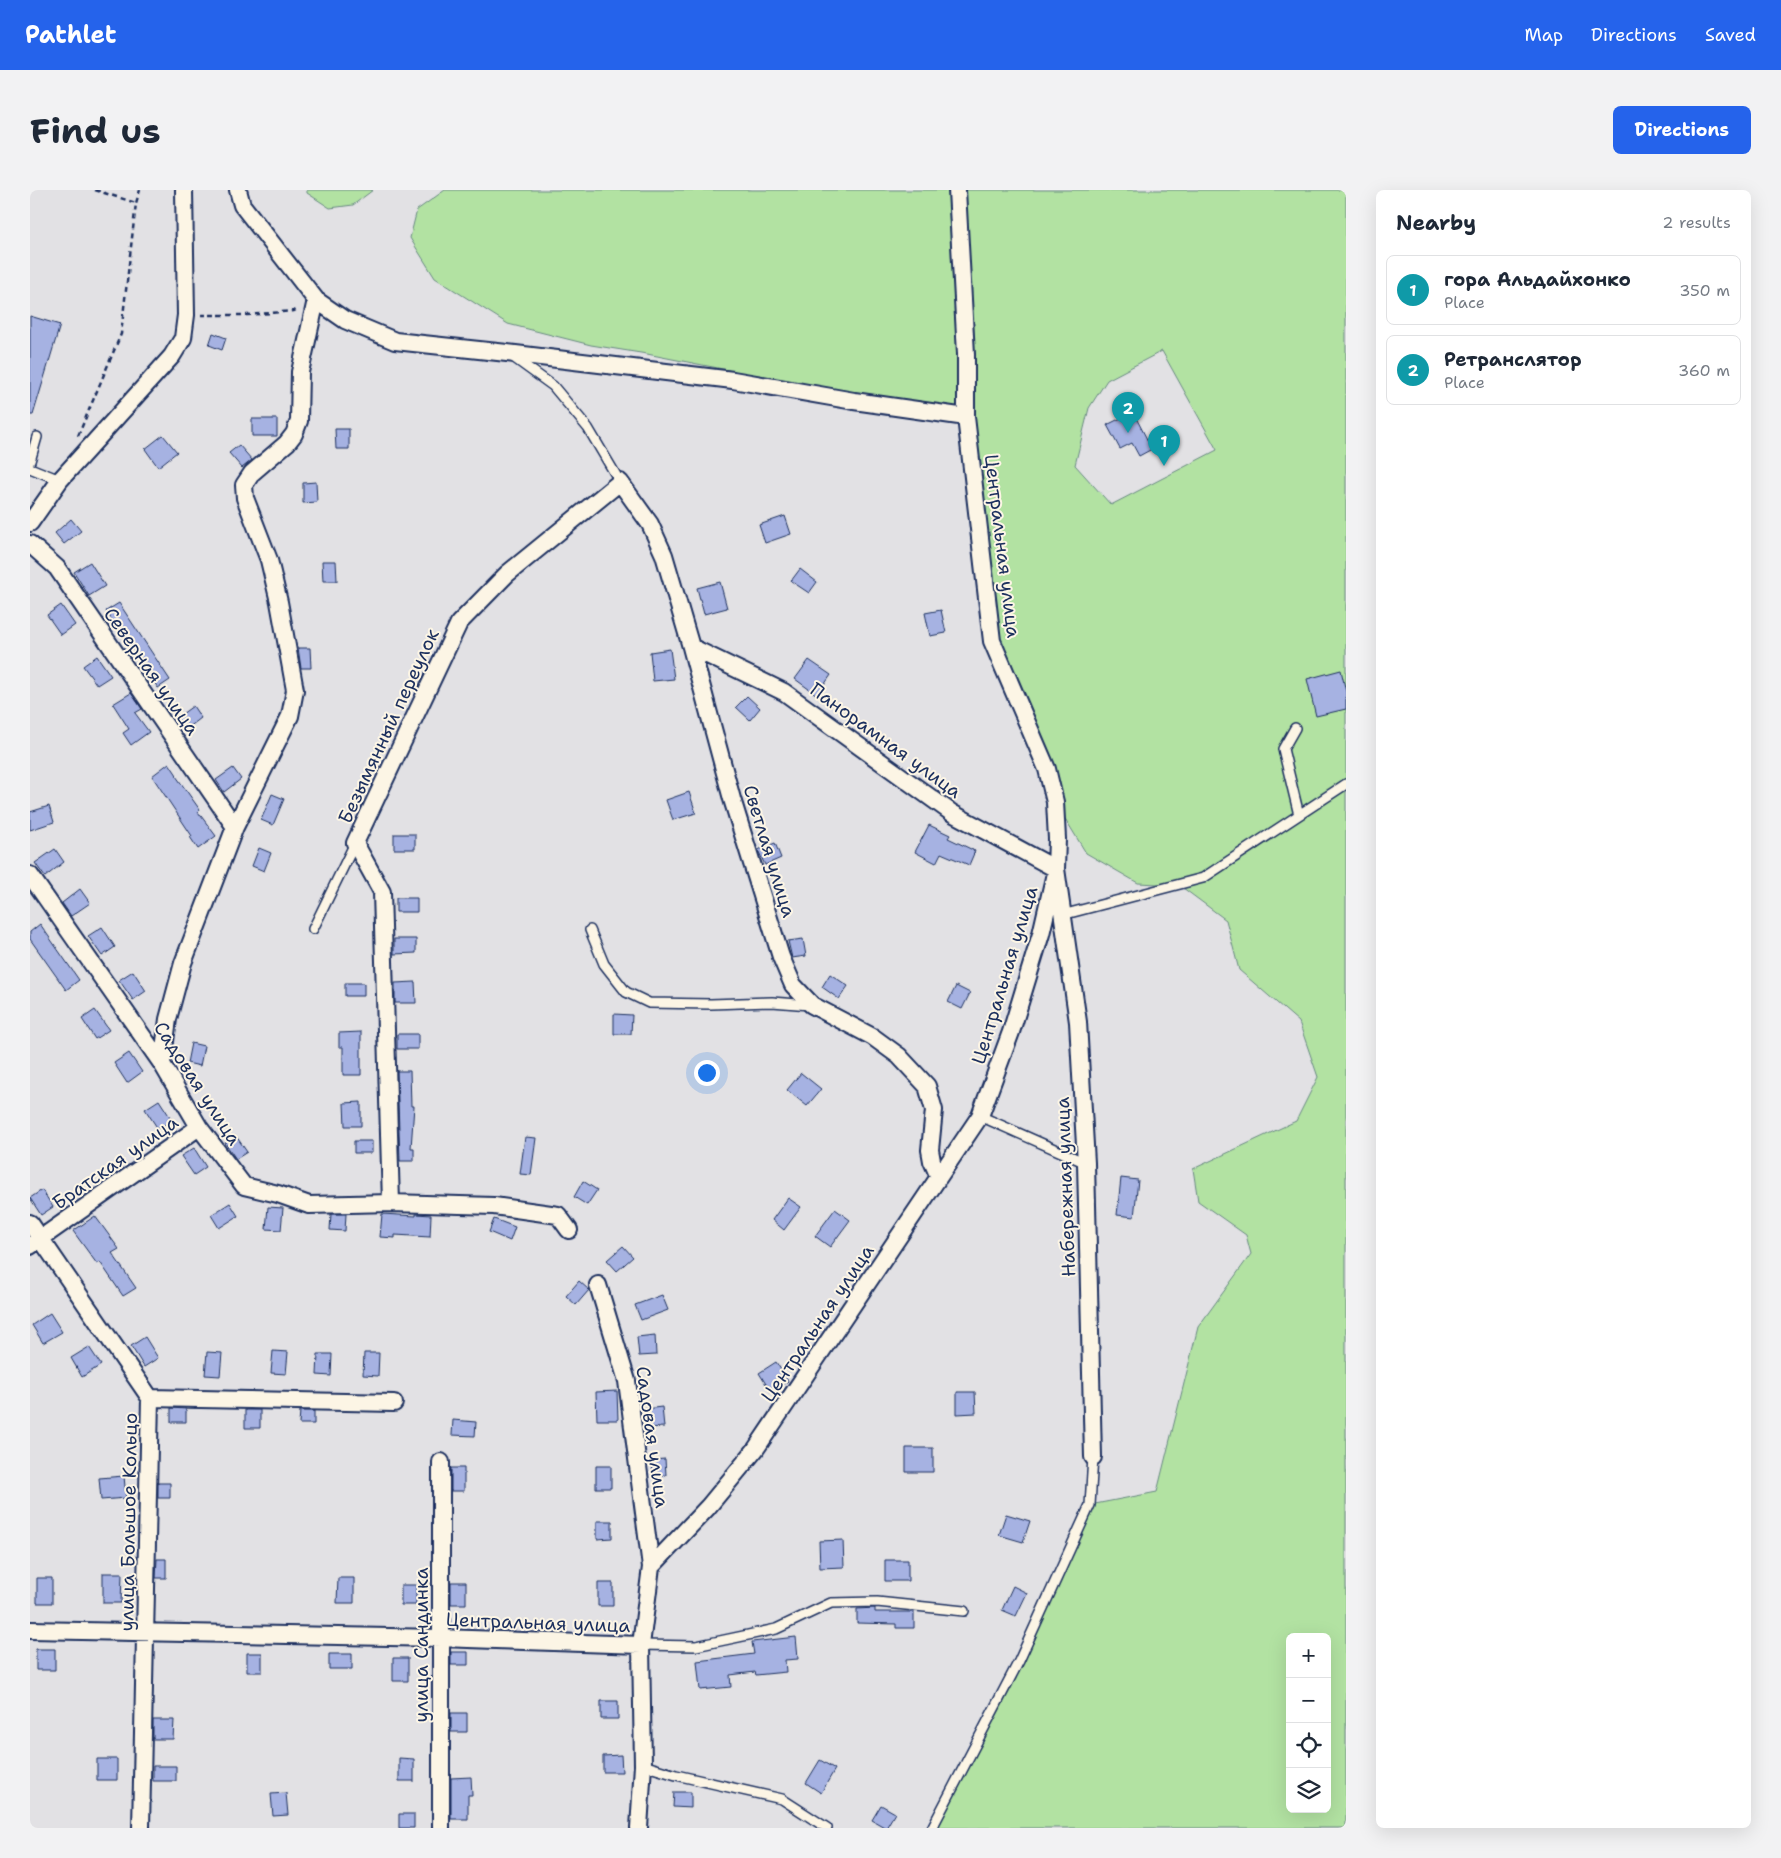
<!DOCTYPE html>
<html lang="en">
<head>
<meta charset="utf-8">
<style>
	:root { --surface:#fff; --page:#f2f2f3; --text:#1f2937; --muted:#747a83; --line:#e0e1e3; --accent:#2563eb }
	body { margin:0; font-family:"Shantell Sans",sans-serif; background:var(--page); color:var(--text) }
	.controls { position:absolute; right:15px; bottom:15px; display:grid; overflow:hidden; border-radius:8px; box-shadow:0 5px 20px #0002 }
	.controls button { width:45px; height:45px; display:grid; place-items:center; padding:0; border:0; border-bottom:1px solid var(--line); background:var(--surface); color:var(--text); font:25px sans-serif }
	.you { position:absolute; left:676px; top:882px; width:18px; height:18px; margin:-12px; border:4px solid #fff; border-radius:50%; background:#1a73e8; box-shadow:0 0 0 8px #1a73e833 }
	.badge { display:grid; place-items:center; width:32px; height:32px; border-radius:50%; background:var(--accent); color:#fff; font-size:16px; font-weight:700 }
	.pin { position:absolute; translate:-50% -41px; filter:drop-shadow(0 1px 2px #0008) }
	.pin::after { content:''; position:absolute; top:26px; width:18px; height:15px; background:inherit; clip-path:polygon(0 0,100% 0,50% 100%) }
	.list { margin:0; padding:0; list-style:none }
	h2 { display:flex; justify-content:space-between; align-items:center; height:65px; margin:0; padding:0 20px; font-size:21px }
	h2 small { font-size:16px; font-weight:400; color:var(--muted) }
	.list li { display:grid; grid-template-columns:32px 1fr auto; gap:15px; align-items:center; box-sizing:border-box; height:70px; margin:0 10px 10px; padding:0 10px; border:1px solid var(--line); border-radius:8px }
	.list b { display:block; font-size:19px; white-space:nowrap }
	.list p { margin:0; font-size:16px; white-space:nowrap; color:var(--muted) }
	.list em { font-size:16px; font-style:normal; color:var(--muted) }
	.icon { flex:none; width:28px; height:28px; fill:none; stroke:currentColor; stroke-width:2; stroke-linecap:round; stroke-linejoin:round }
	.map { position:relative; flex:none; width:1316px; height:1638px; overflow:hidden; border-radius:8px }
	header { display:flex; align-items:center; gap:30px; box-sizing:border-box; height:70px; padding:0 25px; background:var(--accent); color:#fff }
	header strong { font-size:24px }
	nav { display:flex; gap:28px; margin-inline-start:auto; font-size:18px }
	.intro { display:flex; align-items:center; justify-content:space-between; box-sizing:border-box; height:120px; padding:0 30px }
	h1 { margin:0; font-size:35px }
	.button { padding:12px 22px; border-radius:8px; background:var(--accent); color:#fff; font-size:18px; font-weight:700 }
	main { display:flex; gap:30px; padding:0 30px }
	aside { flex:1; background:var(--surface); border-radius:8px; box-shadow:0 5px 20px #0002 }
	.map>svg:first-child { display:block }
	.green { fill:#b2e2a2; stroke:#668880; fill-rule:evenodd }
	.building { fill:#a6b2e2; stroke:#1b2f5e }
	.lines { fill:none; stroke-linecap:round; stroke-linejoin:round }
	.lane-casing { stroke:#1b2f5e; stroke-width:12 }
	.street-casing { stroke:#1b2f5e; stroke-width:20 }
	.path { stroke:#1b2f5e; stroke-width:2.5; stroke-dasharray:5 4; stroke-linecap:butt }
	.lane { stroke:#fcf5e5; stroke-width:9 }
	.street { stroke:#fcf5e5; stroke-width:16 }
	.labels { text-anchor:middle; stroke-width:4; stroke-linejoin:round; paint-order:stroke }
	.street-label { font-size:19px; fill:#1b2f5e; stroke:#fcf5e5 }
</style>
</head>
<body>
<header>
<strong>Pathlet</strong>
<nav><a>Map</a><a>Directions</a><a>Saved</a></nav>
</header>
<div class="intro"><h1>Find us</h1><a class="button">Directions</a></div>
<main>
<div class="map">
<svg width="1316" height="1638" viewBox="0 0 1316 1638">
	<rect width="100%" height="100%" fill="#e2e1e4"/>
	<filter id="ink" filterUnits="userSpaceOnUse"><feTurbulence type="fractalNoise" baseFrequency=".02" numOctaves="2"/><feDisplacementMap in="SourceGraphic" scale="10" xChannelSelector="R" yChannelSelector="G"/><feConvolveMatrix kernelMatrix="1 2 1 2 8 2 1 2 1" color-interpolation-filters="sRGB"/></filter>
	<g filter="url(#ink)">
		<path class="green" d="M277 0H343L323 15 300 18 277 3Z
			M415 0H1316V1638H902L989 1471 1060 1315 1127 1302 1168 1137 1221 1064 1216 1045 1168 1011 1163 979 1266 931 1288 887 1269 832 1209 780 1196 730 1149 695 1108 693 1056 663 1025 612 962 451 936 227 617 164 561 155 478 134 405 88 380 48 387 20ZM1132 161 1187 260 1081 315 1045 275 1059 218 1077 190ZM1260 1447H1297V1619H1260Z"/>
		<path class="building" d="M0 126 30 135 3 225H0Z
			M183 143 196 148 192 160 179 155Z
			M1103 222 1122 259 1109 266 1102 253 1090 259 1077 235Z
			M222 229H247V246H222Z
			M305 239H319V259H306Z
			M133 245 147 262 128 277 115 259Z
			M209 255 222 270 212 278 199 263Z
			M286 292 287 312 273 313V293Z
			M755 326 761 344 735 353 729 335Z
			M41 329 51 341 34 354 25 343Z
			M292 371H306L307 391H293Z
			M60 372 75 396 59 406 44 382Z
			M770 379 787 392 779 403 761 391Z
			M690 392 697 418 674 424 667 398Z
			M89 413 140 490 128 498 89 438 88 439 76 421Z
			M31 415 45 435 31 445 17 425Z
			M911 420 916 443 900 446 895 423Z
			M268 458H280L281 478H271Z
			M640 459 644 489 623 491 620 462Z
			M67 466 81 486 67 495 53 476Z
			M779 470 801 485 787 505 765 489Z
			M1311 480 1316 502V519L1286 526 1277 489Z
			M101 503 112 519 105 523 119 542 101 555 93 543 99 539 83 514Z
			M717 506 730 518 720 530 706 517Z
			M163 516 171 528 154 541 145 529Z
			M139 573 147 585 146 586 170 620 168 622 186 646 168 659 160 647 162 646 122 586Z
			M203 578 211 589 194 602 186 590Z
			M659 602 666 623 643 630 636 610Z
			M242 604 254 609 243 635 231 630Z
			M19 616 24 632 0 640V622Z
			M899 635 920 645 918 648 945 661 939 675 911 663 906 673 885 662Z
			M364 644H385V659H364Z
			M745 653 751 668 735 675 728 660Z
			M229 658 241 663 234 681 222 676Z
			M25 659 34 672 15 687 5 673Z
			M50 699 60 713 41 726 32 713Z
			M366 708H387V722H366Z
			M10 734 49 790 36 800 0 749V742Z
			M72 737 85 757 72 766 58 746Z
			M364 749H386V763L364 764Z
			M773 749 776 766 762 768 758 751Z
			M103 781 116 801 103 810 89 790Z
			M800 784 818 796 809 809 792 797Z
			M385 792 386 813H365V793Z
			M315 793H334V806H315Z
			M926 796 940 803 932 819 918 812Z
			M65 820 79 840 65 849 52 829Z
			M584 824 602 825 601 844H584Z
			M331 842V885H313V857H309V843Z
			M367 844H388V859H367Z
			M161 853 174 856 170 876 157 873Z
			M99 863 112 882 97 893 84 873Z
			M367 881H380L381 916H384L381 958H384V971H370Z
			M771 883 791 899 777 916 757 900Z
			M129 910 142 930 128 939 115 919Z
			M331 912V936H315L314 913Z
			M206 946 217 962 206 969 195 953Z
			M495 947 506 948 501 985 490 984Z
			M324 951H342V963H324Z
			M164 958 176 977 164 985 151 966Z
			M1091 988 1108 990 1104 1027 1087 1025Z
			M553 991 567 1000 557 1015 544 1007Z
			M12 1000 23 1017 11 1025 0 1008Z
			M758 1008 771 1017 754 1040 742 1030Z
			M200 1013 208 1026 189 1038 181 1025Z
			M238 1017 253 1018 251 1040 236 1039Z
			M805 1019 820 1030 800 1057 785 1046Z
			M301 1024H316L315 1041 300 1040Z
			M352 1024 386 1026V1024L401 1025 400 1047 365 1045V1048L350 1047Z
			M65 1026 89 1059 82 1063 106 1098 93 1106 70 1072 67 1074 43 1041Z
			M464 1029 485 1037 480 1051 459 1042Z
			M593 1056 603 1067 587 1081 577 1070Z
			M549 1091 559 1100 546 1115 536 1106Z
			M632 1105 638 1120 611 1130 605 1115Z
			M20 1123 32 1142 13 1153 2 1135Z
			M625 1145 626 1165 609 1166 607 1147Z
			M115 1147 128 1168 114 1177 101 1156Z
			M59 1157 71 1175 52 1187 41 1168Z
			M243 1161 258 1162 256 1184 241 1183Z
			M177 1162 192 1163 190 1186 175 1185Z
			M334 1163H349L348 1186 333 1185Z
			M288 1164H302L301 1186 287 1185Z
			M746 1172 758 1191 741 1202 729 1183Z
			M587 1201 588 1230H567L566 1202Z
			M927 1202H945L946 1223 927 1224Z
			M632 1217 634 1237 616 1238 615 1219Z
			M141 1218 156 1219V1232H141Z
			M215 1220H230V1238H215Z
			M270 1221H284V1234H269Z
			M423 1230 446 1232 445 1246 422 1245Z
			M876 1258H903V1282H876Z
			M635 1269 636 1285 623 1286 622 1270Z
			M566 1276H581V1298H566Z
			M421 1278H434V1301H421Z
			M94 1286 96 1308 71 1310 69 1288Z
			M128 1293H140V1308H128Z
			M976 1324 1000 1331 993 1352 969 1345Z
			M567 1331H582V1348L567 1349Z
			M813 1350 814 1377 790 1378 789 1351Z
			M127 1369H136V1388H126Z
			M855 1370H878V1391H855Z
			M73 1383H92L91 1413H73Z
			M7 1388H22V1413H7Z
			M308 1388H324V1413H307Z
			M421 1392H436V1414H421Z
			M568 1393H583V1416H568Z
			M371 1395H386V1415H371Z
			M983 1396 997 1403 986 1426 972 1420Z
			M845 1418V1422H884V1438H866V1434L827 1433V1419Z
			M766 1447 768 1469 755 1470 756 1482 726 1485 725 1482 700 1485 701 1497 670 1500 667 1471 724 1464 722 1452Z
			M6 1459H25V1480H6Z
			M421 1462H438V1475H421Z
			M217 1463H232V1482H217Z
			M299 1464H322V1479H299Z
			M363 1468H378V1491H363Z
			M571 1511H588V1529H571Z
			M421 1523H437V1542H421Z
			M123 1530H144L143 1549H123Z
			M591 1565 592 1582H573V1566Z
			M369 1568 384 1569V1591H369Z
			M67 1569H87V1590H67Z
			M790 1570 805 1579 791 1603 776 1593Z
			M123 1576H146V1591H123Z
			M441 1587 442 1605H438V1629H421V1588Z
			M644 1602H661V1618L643 1617Z
			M256 1603 258 1625 243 1626 241 1604Z
			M851 1615 865 1623 856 1638 842 1630Z
			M369 1624H384V1638H369Z"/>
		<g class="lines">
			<g class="lane-casing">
				<path id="lane" d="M483 167 523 196 558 238 590 292
					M0 271 7 247
					M0 278 30 290
					M1265 538 1253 559 1269 625
					M1032 725 1173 688 1316 594
					M283 739 325 653
					M560 740 574 774 596 802 619 813 681 814 742 812 780 815
					M950 926 1056 973
					M611 1455 666 1456 746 1439 801 1413 847 1412 934 1421
					M613 1575 646 1585 752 1609 797 1638
					M902 1638 989 1471 1060 1315 1063 1267"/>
			</g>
			<g class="street-casing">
				<path id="street" d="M208 0 212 15 286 110 315 130 365 151 477 163 703 190 824 211 936 227
					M0 333 30 290 142 166 153 148 156 125 154 0
					M0 354 27 378 205 637
					M661 457 754 502 922 623 1026 679 1048 832 1056 973 1063 1267
					M0 685 132 874 169 937 214 996 248 1004 279 1015 361 1013 464 1016 528 1025 539 1040
					M132 874 138 829 153 773 205 637 260 526 265 500 249 412 239 370 215 308 214 295 222 283 257 253 264 244 269 231 270 182 286 110
					M361 1013 352 702 325 653 429 433 477 384 590 292 620 334 634 365 661 457 702 609 751 767 763 795 782 815 843 847 869 866 897 896 904 920 900 960 902 971 909 987
					M0 1033 120 1208 111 1638
					M0 1056 169 937
					M120 1208 364 1213
					M621 1377 678 1317 725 1260 950 926 981 842 1011 744 1026 679 1027 649 1025 612 1017 579 962 451 936 227V164L927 0
					M0 1440 411 1448 611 1455 621 1377 597 1191 568 1095
					M411 1638V1272
					M609 1638 613 1575 611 1455"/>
			</g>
			<path class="path" d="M65 0 106 13
				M171 125H217L264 121 269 118
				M48 246 91 144 106 13 110 0"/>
			<use href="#lane" class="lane"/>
			<use href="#street" class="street"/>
		</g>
	</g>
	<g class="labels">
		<g class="street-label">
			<text transform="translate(973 356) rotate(83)" y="7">Центральная улица</text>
			<text transform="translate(122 481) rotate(55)" y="7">Северная улица</text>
			<text transform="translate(358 536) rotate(-65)" y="7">Безымянный переулок</text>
			<text transform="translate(856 550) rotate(36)" y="7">Панорамная улица</text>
			<text transform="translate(740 661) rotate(73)" y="7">Светлая улица</text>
			<text transform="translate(974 785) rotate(-73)" y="7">Центральная улица</text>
			<text transform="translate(168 893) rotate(57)" y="7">Садовая улица</text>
			<text transform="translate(85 972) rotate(-35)" y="7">Братская улица</text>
			<text transform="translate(1035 997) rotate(-92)" y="7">Набережная улица</text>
			<text transform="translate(787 1133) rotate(-56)" y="7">Центральная улица</text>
			<text transform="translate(623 1247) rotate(82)" y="7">Садовая улица</text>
			<text transform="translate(98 1332) rotate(-89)" y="7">улица Большое Кольцо</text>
			<text transform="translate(508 1432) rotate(2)" y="7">Центральная улица</text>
			<text transform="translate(391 1455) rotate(-90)" y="7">улица Сандинка</text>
		</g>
	</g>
</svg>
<div class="controls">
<button>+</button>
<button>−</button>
<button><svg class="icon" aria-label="locate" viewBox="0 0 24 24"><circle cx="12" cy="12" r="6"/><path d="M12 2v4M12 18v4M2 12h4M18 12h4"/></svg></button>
<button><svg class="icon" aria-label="layers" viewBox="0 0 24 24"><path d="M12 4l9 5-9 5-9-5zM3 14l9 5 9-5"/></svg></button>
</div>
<div class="you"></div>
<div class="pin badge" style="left:1134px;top:276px;background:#0f9aa8">1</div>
<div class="pin badge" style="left:1098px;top:243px;background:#0f9aa8">2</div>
</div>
<aside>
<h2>Nearby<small>2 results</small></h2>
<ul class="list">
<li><span class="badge" style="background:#0f9aa8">1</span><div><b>гора Альдайхонко</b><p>Place</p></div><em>350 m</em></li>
<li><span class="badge" style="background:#0f9aa8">2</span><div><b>Ретранслятор</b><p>Place</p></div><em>360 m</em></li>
</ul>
</aside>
</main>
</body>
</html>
